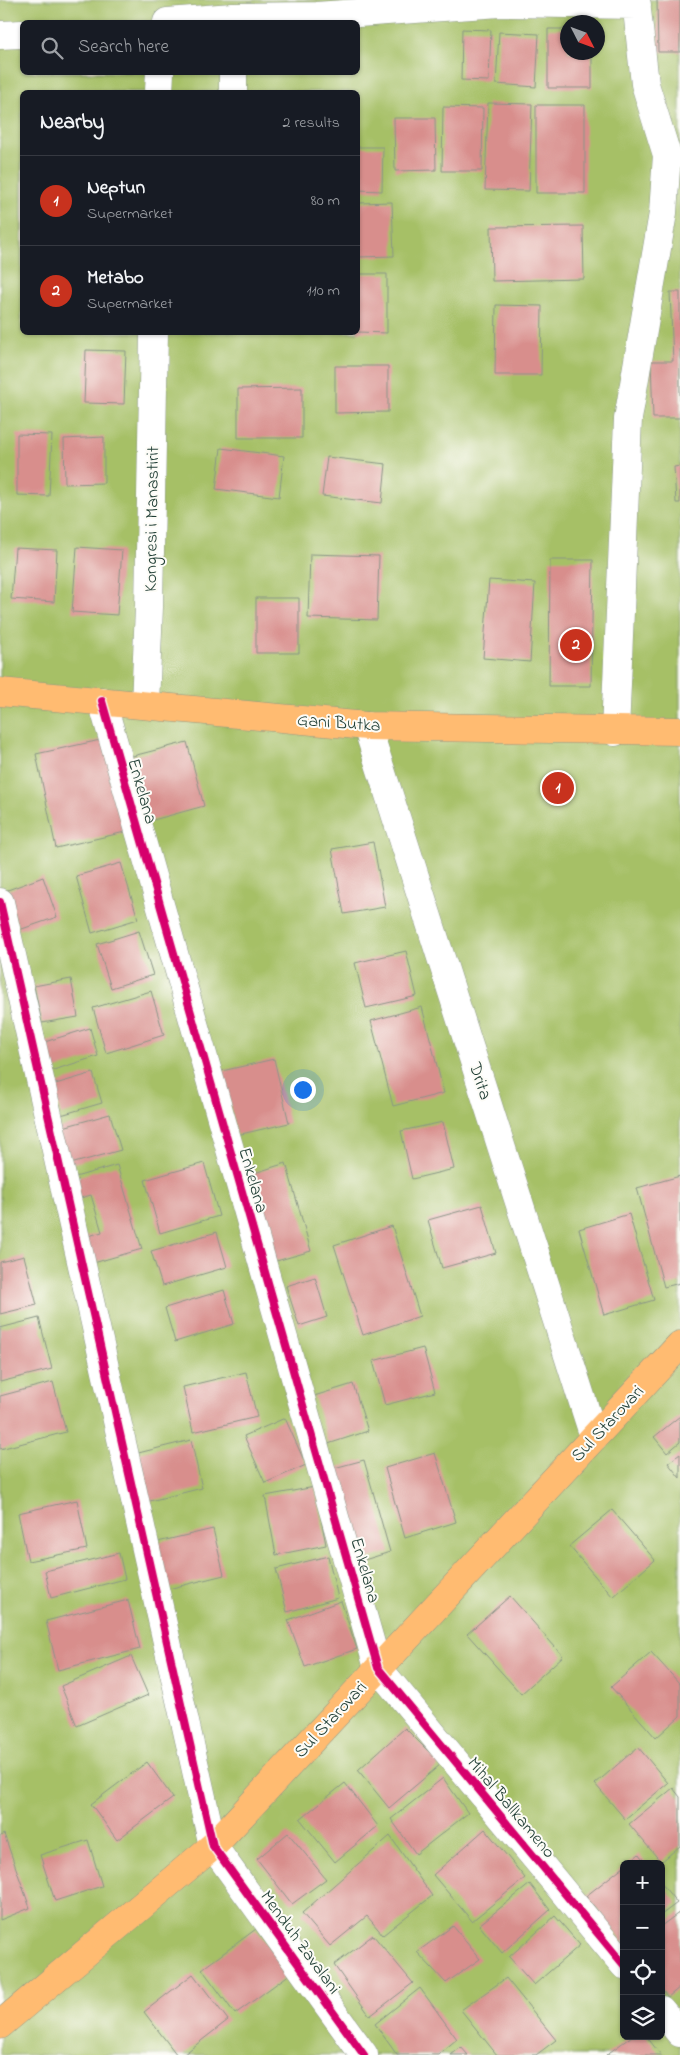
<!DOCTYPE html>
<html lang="en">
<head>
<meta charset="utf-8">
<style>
	:root { --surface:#171b24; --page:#242831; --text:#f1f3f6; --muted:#9ea1a6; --line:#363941; --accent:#c8321e }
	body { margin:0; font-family:"Indie Flower",sans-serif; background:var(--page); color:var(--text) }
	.controls { position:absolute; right:15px; bottom:15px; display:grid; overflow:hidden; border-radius:8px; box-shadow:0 1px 4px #0004 }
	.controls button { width:45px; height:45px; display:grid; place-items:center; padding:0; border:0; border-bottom:1px solid var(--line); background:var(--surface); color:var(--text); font:25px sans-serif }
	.compass { position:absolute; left:560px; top:15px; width:45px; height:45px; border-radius:50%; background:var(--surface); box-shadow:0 1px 4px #0004; rotate:132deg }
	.you { position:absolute; left:302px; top:1089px; width:18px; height:18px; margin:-12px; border:4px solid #fff; border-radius:50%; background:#1a73e8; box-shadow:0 0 0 8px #1a73e833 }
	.badge { display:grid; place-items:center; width:32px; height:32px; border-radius:50%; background:var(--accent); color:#fff; font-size:16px; font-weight:700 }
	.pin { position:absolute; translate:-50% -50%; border:2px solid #fff; box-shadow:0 1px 5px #0006 }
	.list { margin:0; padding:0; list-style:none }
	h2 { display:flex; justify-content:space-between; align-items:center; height:65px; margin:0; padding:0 20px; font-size:21px }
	h2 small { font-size:16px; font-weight:400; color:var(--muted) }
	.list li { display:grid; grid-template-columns:32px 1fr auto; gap:15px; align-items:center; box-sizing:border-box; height:90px; padding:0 20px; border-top:1px solid var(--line) }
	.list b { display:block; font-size:19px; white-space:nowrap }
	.list p { margin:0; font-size:16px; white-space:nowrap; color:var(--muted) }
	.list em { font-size:16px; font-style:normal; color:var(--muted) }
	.icon { flex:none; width:28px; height:28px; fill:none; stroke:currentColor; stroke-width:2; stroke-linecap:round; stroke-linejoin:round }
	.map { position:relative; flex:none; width:680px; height:2055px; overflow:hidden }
	.search { position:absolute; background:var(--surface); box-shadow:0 1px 4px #0004; left:20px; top:20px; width:340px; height:55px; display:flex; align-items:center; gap:12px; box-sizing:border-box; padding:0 18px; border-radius:8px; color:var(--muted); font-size:19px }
	.panel { position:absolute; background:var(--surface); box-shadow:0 1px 4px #0004; left:20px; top:90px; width:340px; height:245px; border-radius:8px }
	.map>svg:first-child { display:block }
	.green { fill:#a6c066; stroke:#627e4d; fill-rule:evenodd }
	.building { fill:#d88e8c }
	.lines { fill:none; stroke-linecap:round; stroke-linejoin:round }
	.minor-casing { stroke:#8a9587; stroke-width:29 }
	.major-casing { stroke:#8a9587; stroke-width:29 }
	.minor { stroke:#fff; stroke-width:28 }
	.major { stroke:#ffbb71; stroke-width:28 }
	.cycleway-casing { stroke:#fdfcf7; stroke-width:11 }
	.cycleway { stroke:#d6006c; stroke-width:8 }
	.labels { text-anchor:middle; stroke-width:4; stroke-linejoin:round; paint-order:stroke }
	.street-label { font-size:18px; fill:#1f3d34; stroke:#fdfcf7 }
</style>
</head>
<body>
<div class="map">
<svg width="680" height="2055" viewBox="0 0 680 2055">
	<rect width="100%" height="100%" fill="#fdfcf7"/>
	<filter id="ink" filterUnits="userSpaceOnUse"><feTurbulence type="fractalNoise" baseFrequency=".02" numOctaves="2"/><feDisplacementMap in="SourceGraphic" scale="10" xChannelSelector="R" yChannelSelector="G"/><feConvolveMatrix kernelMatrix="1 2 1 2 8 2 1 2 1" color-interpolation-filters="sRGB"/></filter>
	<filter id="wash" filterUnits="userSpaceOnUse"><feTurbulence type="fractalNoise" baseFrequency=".0096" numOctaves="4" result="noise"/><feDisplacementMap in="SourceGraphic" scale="20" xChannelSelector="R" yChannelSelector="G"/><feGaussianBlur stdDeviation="1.12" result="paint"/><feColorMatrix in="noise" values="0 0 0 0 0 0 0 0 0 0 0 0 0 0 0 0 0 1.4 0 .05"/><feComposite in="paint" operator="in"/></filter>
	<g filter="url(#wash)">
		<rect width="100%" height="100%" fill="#f5edda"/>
		<path class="green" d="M0 0H680V2055H0ZM22 22H358V72H22ZM568 22H598V52H568ZM22 92H358V332H22ZM624 1864H661V2036H624Z"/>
		<g id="blocks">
			<path class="building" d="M657 0H680V52H658Z
				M462 29 491 30 489 81 461 80Z
				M548 29H568V52H592V88H548Z
				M499 32 539 34 536 87 496 84Z
				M488 103 532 104 529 191 485 190Z
				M536 105H585V193H536Z
				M443 107 483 108 482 171H442Z
				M394 118H435L436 170 395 171Z
				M358 147H383L382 191 358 190Z
				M392 202 394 256 358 257V203Z
				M583 226 584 279 492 281 491 227Z
				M358 274H387V333L358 332Z
				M670 292H680V418H653L651 361H673Z
				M496 305 542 306 541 375H495Z
				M86 350 126 351 124 404 84 403Z
				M335 366H388V412L335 413Z
				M302 388V438H238V389Z
				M17 434 52 435 49 496 17 495Z
				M104 437V483L65 484 64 439Z
				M221 448 284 456 279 497 216 489Z
				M327 457 386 464 382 503 322 496Z
				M680 466V503H676L674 467Z
				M77 547 122 550 117 615 72 612Z
				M15 548 57 550 54 602 11 599Z
				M310 554 379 556 377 620 308 618Z
				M550 560H593L591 686H549Z
				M489 580 535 583 530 662 483 658Z
				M256 598H299V653H256Z
				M105 739 125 832 56 848 36 754Z
				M187 742 204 806 146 822 129 757Z
				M373 842 385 907 344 914 332 849Z
				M121 863 138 919 92 933 76 876Z
				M43 877 57 917 19 930 5 891Z
				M139 931 153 975 111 988 97 944Z
				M406 951 417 996 366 1008 355 963Z
				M71 979 78 1017 42 1023 34 986Z
				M151 991 164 1035 106 1053 93 1008Z
				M422 1007 444 1093 393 1106 371 1021Z
				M90 1028 98 1056 47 1072 38 1044Z
				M274 1059 289 1123 237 1135 222 1071Z
				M93 1073 102 1103 61 1115 52 1085Z
				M110 1114 121 1150 67 1165 56 1129Z
				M443 1122 454 1169 412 1179 401 1131Z
				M204 1163 219 1216 160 1233 145 1180Z
				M286 1163 311 1251 273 1262 248 1175Z
				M117 1165 142 1249 90 1264 82 1238 102 1232 91 1195 71 1201 65 1180Z
				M680 1176V1283L664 1287 637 1188Z
				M482 1205 496 1253 442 1268 428 1220Z
				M629 1214 654 1300 604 1315 579 1229Z
				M392 1226 420 1316 363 1335 334 1245Z
				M217 1232 227 1267 162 1286 151 1251Z
				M24 1256 37 1305 0 1314V1262Z
				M315 1277 327 1317 299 1326 286 1286Z
				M224 1290 234 1324 175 1342 165 1308Z
				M39 1318 52 1369 0 1382V1328Z
				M423 1348 435 1392 385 1405 373 1361Z
				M246 1372 257 1417 193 1432 183 1387Z
				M53 1382 66 1432 0 1449V1396Z
				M353 1384 368 1431 328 1444 314 1396Z
				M680 1416V1442L667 1453 654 1437Z
				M285 1418 306 1465 265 1483 244 1436Z
				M191 1440 202 1488 138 1504 126 1456Z
				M435 1453 456 1522 405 1538 385 1468Z
				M680 1454V1478L668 1463Z
				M364 1460 390 1552 361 1561 334 1468Z
				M315 1487 326 1545 276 1555 265 1496Z
				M77 1500 87 1549 28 1561 18 1513Z
				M612 1510 655 1560 613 1597 569 1546Z
				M213 1529 224 1575 160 1591 149 1544Z
				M119 1553 125 1579 51 1598 45 1571Z
				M328 1556 338 1598 287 1612 276 1569Z
				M510 1596 563 1656 521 1694 467 1634Z
				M128 1600 140 1649 58 1670 46 1621Z
				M341 1601 357 1649 305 1667 288 1620Z
				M651 1652 680 1684V1716L656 1738 611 1687Z
				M131 1656 148 1695 77 1726 61 1686Z
				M405 1728 441 1764 389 1808 358 1770Z
				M638 1747 668 1783 625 1819 595 1784Z
				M147 1762 173 1798 117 1840 91 1804Z
				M443 1778 468 1813 416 1854 391 1819Z
				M345 1783 378 1826 335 1862 300 1819Z
				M673 1788 680 1797V1846L661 1862 629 1824Z
				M485 1829 525 1878 472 1921 433 1875Z
				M288 1833 326 1879 292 1904 257 1859Z
				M4 1834 30 1908 0 1920V1836Z
				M390 1836 432 1896 383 1935 367 1916 330 1946 302 1913Z
				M88 1840 102 1886 55 1901 40 1855Z
				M639 1854 646 1864H627Z
				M624 1866V1945L586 1896Z
				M661 1883 677 1903 661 1915Z
				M530 1884 550 1910 502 1953 479 1925Z
				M680 1912V1987L668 1997 661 1989V1926Z
				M555 1916 580 1945 534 1985 509 1957Z
				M453 1926 480 1959 446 1983 417 1952Z
				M256 1929 290 1974 235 2014 202 1969Z
				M373 1935 413 1983 370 2016 334 1965Z
				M193 1974 228 2020 183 2055H177L144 2012Z
				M506 1978 556 2040 536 2055H497L461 2010Z
				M420 1988 457 2039 438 2055H397L375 2024Z
				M632 2036H646L661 2055H606Z
				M461 2047 468 2055H451Z"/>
		</g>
	</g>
	<g filter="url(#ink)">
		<use href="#blocks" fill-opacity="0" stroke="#8a9587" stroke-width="1"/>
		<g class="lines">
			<g class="minor-casing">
				<path id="minor" d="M167 22 232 17 316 16 500 3 637 5
					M0 35 22 34
					M233 72V92
					M159 92 160 72
					M102 701 378 1668 624 1965
					M145 705 149 607 154 332
					M367 726 594 1437
					M615 732 628 419 663 213 667 155 645 84 636 0
					M0 902 213 1846 364 2055
					M661 2010 680 2033"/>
			</g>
			<g class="major-casing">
				<path id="major" d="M0 692 367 726 680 731
					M0 2025 213 1846 680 1345"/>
			</g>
			<use href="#minor" class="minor"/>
			<use href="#major" class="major"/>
			<g class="cycleway-casing">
				<path id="cycleway" d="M102 701 378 1668 624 1965
					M0 902 213 1846 364 2055"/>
			</g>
			<use href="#cycleway" class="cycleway"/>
		</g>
	</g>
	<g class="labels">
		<g class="street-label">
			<text transform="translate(151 519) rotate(-89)" y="6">Kongresi i Manastirit</text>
			<text transform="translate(339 722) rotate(4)" y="6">Gani Butka</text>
			<text transform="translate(143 791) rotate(74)" y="6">Enkelana</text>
			<text transform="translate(481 1081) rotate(72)" y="6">Drita</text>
			<text transform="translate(254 1180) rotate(74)" y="6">Enkelana</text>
			<text transform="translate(607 1423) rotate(-47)" y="6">Sul Starovari</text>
			<text transform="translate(366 1570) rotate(74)" y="6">Enkelana</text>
			<text transform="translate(330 1719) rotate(-47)" y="6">Sul Starovari</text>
			<text transform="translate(512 1807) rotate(50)" y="6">Mihal Ballkameno</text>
			<text transform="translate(301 1942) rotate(54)" y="6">Menduh Zavalani</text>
		</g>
	</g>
</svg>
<div class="controls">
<button>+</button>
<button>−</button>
<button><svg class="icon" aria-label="locate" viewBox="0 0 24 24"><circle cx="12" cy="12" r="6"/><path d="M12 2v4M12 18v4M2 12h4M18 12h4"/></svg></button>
<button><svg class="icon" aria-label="layers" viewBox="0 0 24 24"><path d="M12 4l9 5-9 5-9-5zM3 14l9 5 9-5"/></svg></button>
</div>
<svg class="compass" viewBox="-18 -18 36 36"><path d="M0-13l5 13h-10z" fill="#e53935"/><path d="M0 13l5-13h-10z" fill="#9ea1a6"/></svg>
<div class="you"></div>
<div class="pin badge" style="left:558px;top:788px">1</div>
<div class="pin badge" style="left:576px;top:645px">2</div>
<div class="search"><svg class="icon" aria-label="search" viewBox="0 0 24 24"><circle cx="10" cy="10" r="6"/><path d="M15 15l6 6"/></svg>Search here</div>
<section class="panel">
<h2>Nearby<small>2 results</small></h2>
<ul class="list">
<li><span class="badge">1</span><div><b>Neptun</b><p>Supermarket</p></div><em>80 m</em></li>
<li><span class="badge">2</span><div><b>Metabo</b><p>Supermarket</p></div><em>110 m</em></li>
</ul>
</section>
</div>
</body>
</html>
